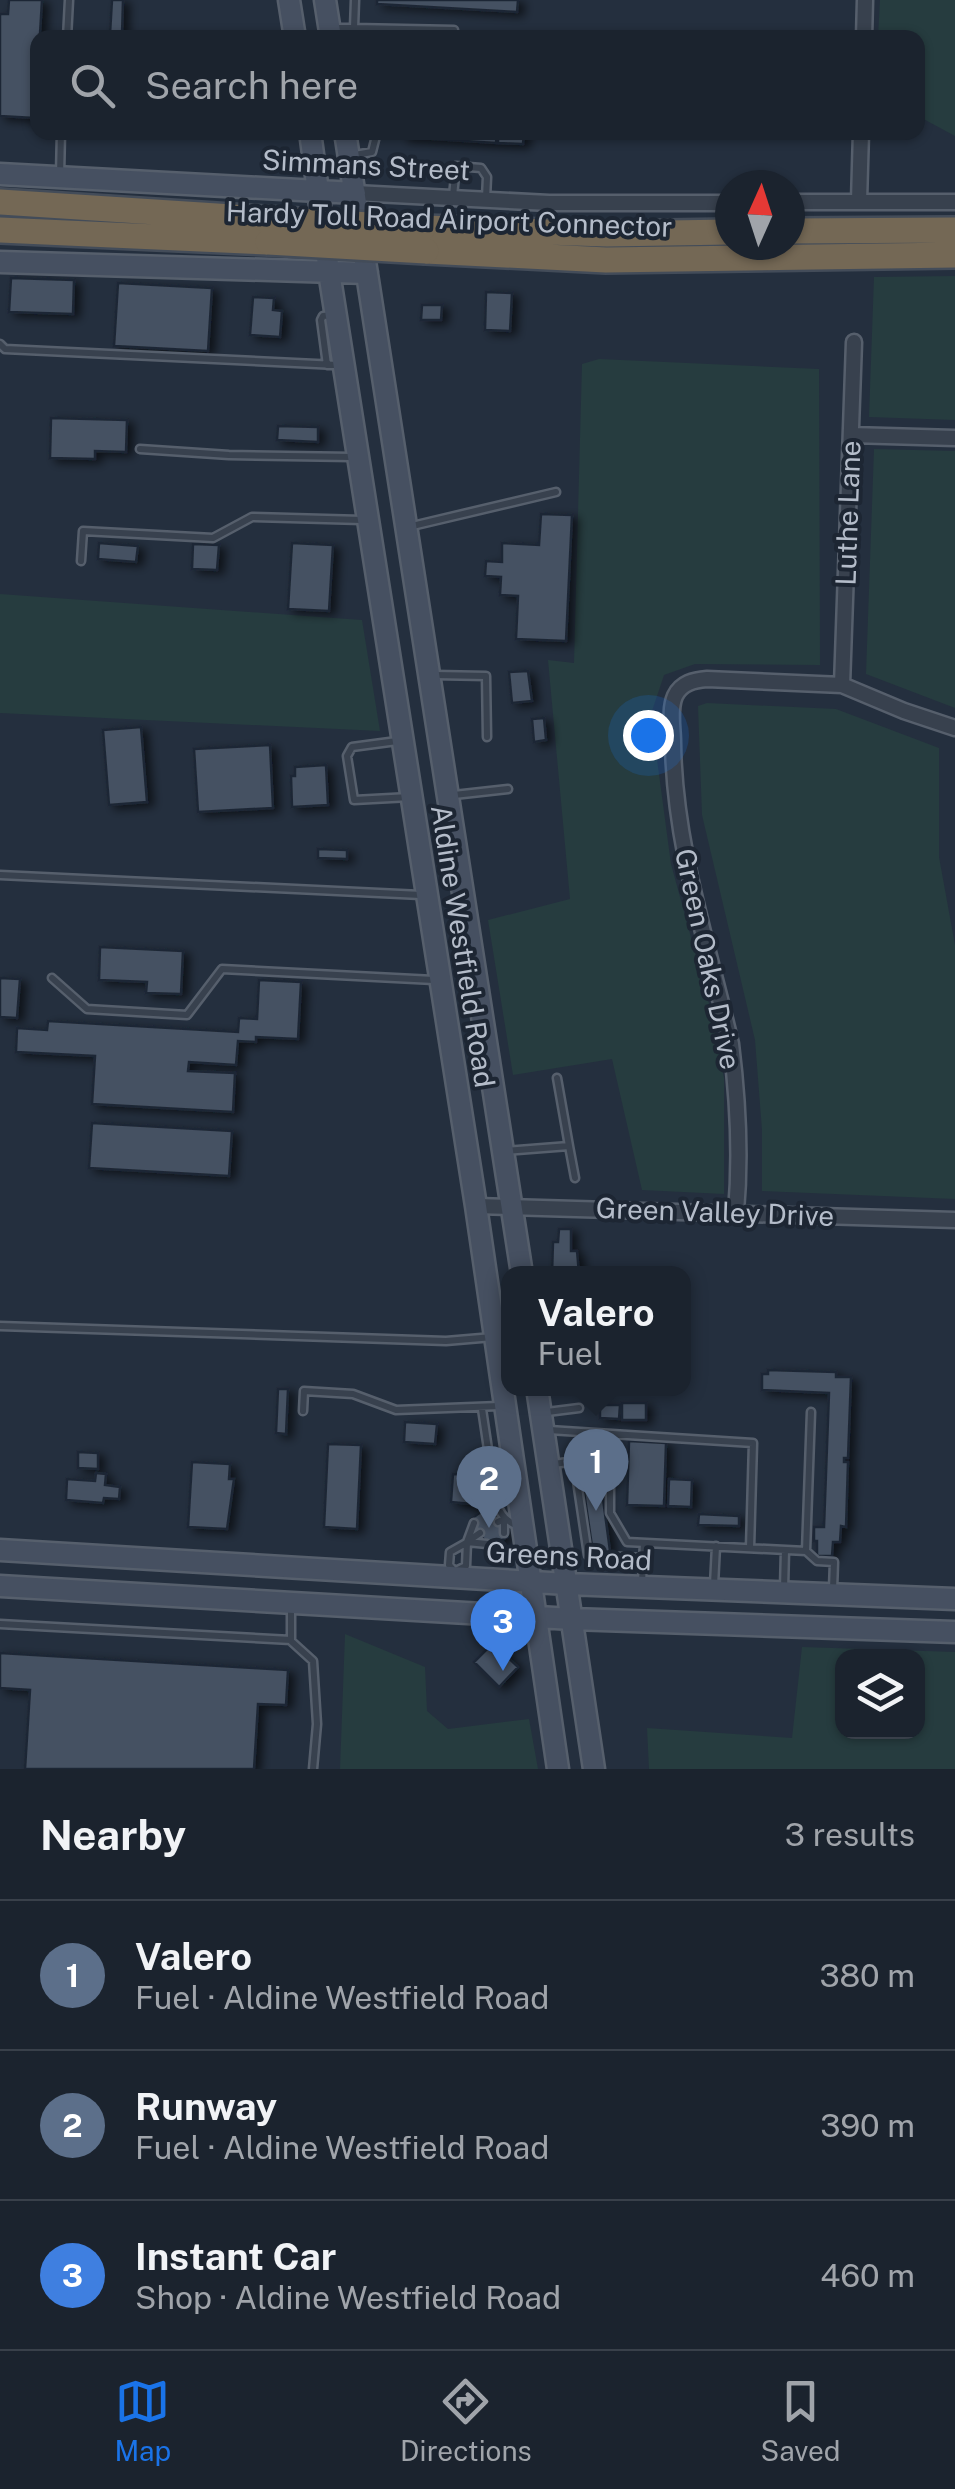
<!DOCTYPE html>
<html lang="en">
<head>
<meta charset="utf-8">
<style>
	:root { --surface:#1b232e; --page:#282f3a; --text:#f1f3f6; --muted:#a0a4aa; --line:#39404a; --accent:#1a73e8 }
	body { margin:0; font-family:"Public Sans",sans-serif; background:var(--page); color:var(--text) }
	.controls { position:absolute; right:30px; bottom:30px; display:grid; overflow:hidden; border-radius:20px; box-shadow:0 2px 8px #0004 }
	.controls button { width:90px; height:90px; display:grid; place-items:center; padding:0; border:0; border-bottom:2px solid var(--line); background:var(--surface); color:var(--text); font:50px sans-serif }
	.compass { position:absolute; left:715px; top:170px; width:90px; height:90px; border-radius:50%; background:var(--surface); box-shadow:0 2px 8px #0004; rotate:3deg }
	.you { position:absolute; left:648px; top:735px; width:35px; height:35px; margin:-25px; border:8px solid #fff; border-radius:50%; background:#1a73e8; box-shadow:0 0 0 15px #1a73e833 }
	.badge { display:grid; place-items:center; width:65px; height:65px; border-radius:50%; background:var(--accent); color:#fff; font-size:32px; font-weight:700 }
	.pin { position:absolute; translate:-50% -82px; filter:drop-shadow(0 2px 5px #0008) }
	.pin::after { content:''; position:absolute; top:52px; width:35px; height:30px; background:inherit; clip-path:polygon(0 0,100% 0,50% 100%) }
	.popup { position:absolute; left:501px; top:1266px; width:190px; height:130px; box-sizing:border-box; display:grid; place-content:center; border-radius:20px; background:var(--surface); filter:drop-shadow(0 2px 8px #0005); font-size:32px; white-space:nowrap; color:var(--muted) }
	.popup b { font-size:38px; color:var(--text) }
	.popup::after { content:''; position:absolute; left:50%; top:100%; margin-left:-20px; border:20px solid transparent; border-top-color:var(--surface) }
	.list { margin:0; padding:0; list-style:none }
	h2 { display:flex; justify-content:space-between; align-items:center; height:130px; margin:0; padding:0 40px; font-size:42px }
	h2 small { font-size:32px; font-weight:400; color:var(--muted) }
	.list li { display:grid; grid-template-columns:65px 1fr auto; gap:30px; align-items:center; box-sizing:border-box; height:150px; padding:0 40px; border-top:2px solid var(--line) }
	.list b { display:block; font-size:38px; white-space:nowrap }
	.list p { margin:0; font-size:32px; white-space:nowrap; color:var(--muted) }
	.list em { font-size:32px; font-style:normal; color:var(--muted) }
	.icon { flex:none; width:55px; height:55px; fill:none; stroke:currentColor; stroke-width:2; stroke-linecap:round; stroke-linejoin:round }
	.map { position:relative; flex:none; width:955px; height:1769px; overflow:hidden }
	.search { position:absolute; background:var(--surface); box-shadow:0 2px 8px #0004; left:30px; right:30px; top:30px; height:110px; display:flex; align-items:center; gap:25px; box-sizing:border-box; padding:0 35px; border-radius:20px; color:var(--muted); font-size:38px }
	.sheet { height:580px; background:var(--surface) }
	nav { display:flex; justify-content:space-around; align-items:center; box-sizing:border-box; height:140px; border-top:2px solid var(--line); background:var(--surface); font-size:28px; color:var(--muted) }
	nav a { display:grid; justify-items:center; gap:5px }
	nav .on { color:var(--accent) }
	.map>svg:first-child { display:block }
	.green { fill:#263c3f; fill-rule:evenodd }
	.building { fill:#455162; stroke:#1f2835; stroke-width:2.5; filter:url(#shadow) }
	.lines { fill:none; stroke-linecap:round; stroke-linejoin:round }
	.service-casing { stroke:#565f6c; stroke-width:11 }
	.minor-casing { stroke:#565f6c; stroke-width:19 }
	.secondary-casing { stroke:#565f6c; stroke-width:25 }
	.motorway-casing { stroke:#434c59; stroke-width:30 }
	.service { stroke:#38414e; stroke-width:6 }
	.minor { stroke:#38414e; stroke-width:14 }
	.secondary { stroke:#465061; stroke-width:20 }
	.motorway { stroke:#746855; stroke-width:25 }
	.motorway-bridge-casing { stroke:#434c59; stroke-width:30; stroke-linecap:butt }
	.motorway-bridge { stroke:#746855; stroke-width:25 }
	.labels { text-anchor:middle; stroke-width:8; stroke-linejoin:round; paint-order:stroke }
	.street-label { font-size:28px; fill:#b4bcc9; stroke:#1d2633 }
</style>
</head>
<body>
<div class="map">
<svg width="955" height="1769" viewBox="0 0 955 1769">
	<defs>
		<filter id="shadow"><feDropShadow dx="6" dy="3.5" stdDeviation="5" flood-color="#0009"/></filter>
	</defs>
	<rect width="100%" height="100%" fill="#242f3e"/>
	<path class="green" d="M880 0H955V136L918 116V38L878 37Z
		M955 276V420L869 417 874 277Z
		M599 359 819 369 820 665 695 664 664 675 651 714 671 864 711 1011 724 1078V1194L642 1190 612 1059 513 1075 488 920 570 899 548 660 574 663 582 364Z
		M874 449 955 451V708L866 674Z
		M0 594 362 620 380 731 0 713Z
		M707 703 836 709 939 748V857L955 945V1199L762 1191V1130L755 1040 702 815 698 706Z
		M345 1634 425 1667 427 1711 448 1729 529 1719 538 1769H340Z
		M802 1647 955 1652V1769H649L647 1728 792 1738ZM842 1656H918V1732H842Z"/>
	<path class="building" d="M9 0H42L35 118 0 116V14H8Z
		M112 0H123L122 35 110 34Z
		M377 0H518L517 12 377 4Z
		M403 132H497L496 143 403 137Z
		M498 132H524L523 144 498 143Z
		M11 278 74 280 73 314 9 312Z
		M118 283 212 288 208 351 114 346Z
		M486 292 512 293 510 331 485 330Z
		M253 297 274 298 273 310 282 311 280 337 250 335Z
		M422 305H442L441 320H421Z
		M51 418 127 420 126 452 95 451V459L50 458Z
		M278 426 318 427V442L277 440Z
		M541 514 572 515 566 641 516 639 518 596 500 595 501 577 485 576 486 561 502 562V543L539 545Z
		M99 543 138 546 136 562 98 559Z
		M292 543 333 545 329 611 288 609Z
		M193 544 219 545 217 570 192 569Z
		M528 671 532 701 512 703 509 672Z
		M544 718 546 740 534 742 532 719Z
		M141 727 147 802 109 805 103 730Z
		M270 745 273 808 198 812 194 749Z
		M326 765 328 805 292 807 291 776H295V767Z
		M318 849 347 850V859L318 858Z
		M100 947 183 951 181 994 146 993 147 982 99 980Z
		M0 978 20 979 17 1018 0 1017Z
		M259 980 301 982 298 1039 256 1037V1042L238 1041 236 1065 189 1062 188 1071 235 1073 233 1112 92 1104 95 1056 16 1052 17 1028 47 1030 48 1021 238 1032 239 1018 257 1019Z
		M92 1123 232 1131 229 1176 89 1168Z
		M559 1229H571V1251H577L579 1274H552L553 1242H558Z
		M768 1370 836 1372V1377H851L848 1458H844V1462H848L846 1527 841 1526 840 1542H833L832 1556H817V1541H814V1527H824L829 1393 762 1390V1374H768Z
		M278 1389H288L286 1434 276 1433Z
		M622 1403H646V1420H622Z
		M600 1405H620L619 1419 600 1418Z
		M405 1422 437 1424 435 1444 404 1442Z
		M629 1441 666 1443 664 1506 627 1505Z
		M328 1444 361 1445 357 1529 324 1527Z
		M78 1452 98 1453V1469L78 1468Z
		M192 1462 230 1464 229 1479H234L227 1529 188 1527Z
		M599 1469 610 1551 593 1553 581 1471Z
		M96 1473 106 1474 105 1485 120 1487 119 1499 104 1498 103 1503 66 1500 67 1479 95 1481Z
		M453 1474 484 1476 482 1505 451 1502Z
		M669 1479 692 1480 691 1507 668 1506Z
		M488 1507 507 1537 489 1548 471 1519Z
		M699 1514 739 1516V1526L698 1525Z
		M493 1643 518 1667 499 1687 474 1662Z
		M0 1653 288 1670 286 1705 258 1704 254 1769H25L30 1690 0 1688Z"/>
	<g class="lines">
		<g class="service-casing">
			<path id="service" d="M335 28H354L355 0
				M354 28 454 30
				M67 38 69 0
				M355 155 372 152 377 132
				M60 175 61 132
				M453 196 456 166 481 168 487 177 486 198
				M0 344 5 349 337 365
				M327 365 321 320 323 316 334 315
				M140 449 229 455 352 457
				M408 527 556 492
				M81 561 83 531 213 538 252 517 362 520
				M435 675 486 676 487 737
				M397 741 352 747 347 756 354 800 410 797
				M454 795 508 789
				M0 875 421 895
				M52 978 87 1009 187 1015 222 969 434 980
				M569 1146 575 1178
				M505 1151 569 1146 557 1078
				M0 1326 446 1341 493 1337
				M482 1409 492 1476 512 1473
				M303 1411 304 1391 353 1394 396 1410 499 1406
				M547 1412 579 1408
				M549 1430 753 1443 750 1548
				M610 1434V1513L627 1542 806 1551 817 1561 834 1562 833 1589
				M574 1461 588 1555 643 1558
				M554 1464 574 1461 610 1462
				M492 1476C495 1496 495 1517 516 1525
				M498 1522 504 1519V1533
				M480 1533 467 1542 487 1544
				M806 1551 811 1412
				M458 1570 466 1566 467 1542 474 1523
				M456 1573 449 1565 450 1552 466 1543
				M642 1582 644 1543
				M714 1585 716 1546
				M784 1589 785 1550
				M0 1624 291 1640V1608
				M291 1641 313 1661 317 1724 313 1769"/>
		</g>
		<g class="minor-casing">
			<path id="minor" d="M864 38 865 0
				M355 193 549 203H730
				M859 201 861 132
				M790 202H955
				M851 435 955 438
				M842 685 854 342
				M476 1206 955 1220
				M736 1212C741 1156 738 1100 731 1044 708 944 674 845 673 742 673 728 669 710 675 696 681 683 694 680 707 679L842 685 904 711 955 728"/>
		</g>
		<g class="secondary-casing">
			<path id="secondary" d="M289 0 295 38
				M325 0 331 38
				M310 132 329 272 476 1206 558 1769
				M345 132 522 1274
				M0 174 355 193
				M0 262 367 273
				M537 1388 594 1769
				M0 1550 567 1584 955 1599
				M0 1586 572 1619 955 1632"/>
		</g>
		<g class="motorway-casing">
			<path id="motorway" d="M0 202 264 219
				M423 228 607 234 730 232
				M0 230 268 242
				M790 231 955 230
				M426 251 606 260 955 255"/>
		</g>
		<use href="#service" class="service"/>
		<use href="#minor" class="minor"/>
		<use href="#secondary" class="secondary"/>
		<use href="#motorway" class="motorway"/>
		<g class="motorway-bridge-casing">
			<path id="motorway-bridge" d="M264 219 423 228
				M268 242 426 251"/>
		</g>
		<use href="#motorway-bridge" class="motorway-bridge"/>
	</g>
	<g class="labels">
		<g class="street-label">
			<text transform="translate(366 165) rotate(3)" y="10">Simmans Street</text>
			<text transform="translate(449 219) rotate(2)" y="10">Hardy Toll Road Airport Connector</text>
			<text transform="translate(848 513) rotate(-88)" y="10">Luthe Lane</text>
			<text transform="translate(463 946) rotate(81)" y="10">Aldine Westfield Road</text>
			<text transform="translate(708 959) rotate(78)" y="10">Green Oaks Drive</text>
			<text transform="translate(715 1212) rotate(2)" y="10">Green Valley Drive</text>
			<text transform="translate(569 1556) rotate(3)" y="10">Greens Road</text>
		</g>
	</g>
</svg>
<div class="controls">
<button><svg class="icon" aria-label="layers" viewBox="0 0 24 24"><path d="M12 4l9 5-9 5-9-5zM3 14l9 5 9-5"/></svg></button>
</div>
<svg class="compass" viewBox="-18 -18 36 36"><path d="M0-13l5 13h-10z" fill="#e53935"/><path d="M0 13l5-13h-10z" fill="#a0a4aa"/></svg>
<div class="you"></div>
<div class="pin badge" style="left:596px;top:1511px;background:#5c6f8a">1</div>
<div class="popup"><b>Valero</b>Fuel</div>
<div class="pin badge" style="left:489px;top:1528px;background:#5c6f8a">2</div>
<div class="pin badge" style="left:503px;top:1671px;background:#3f7fe0">3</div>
<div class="search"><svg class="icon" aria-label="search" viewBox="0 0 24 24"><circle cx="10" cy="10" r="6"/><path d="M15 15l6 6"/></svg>Search here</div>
</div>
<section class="sheet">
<h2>Nearby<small>3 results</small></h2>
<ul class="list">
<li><span class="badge" style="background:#5c6f8a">1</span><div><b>Valero</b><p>Fuel · Aldine Westfield Road</p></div><em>380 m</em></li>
<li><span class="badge" style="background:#5c6f8a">2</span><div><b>Runway</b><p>Fuel · Aldine Westfield Road</p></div><em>390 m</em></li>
<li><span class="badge" style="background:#3f7fe0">3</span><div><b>Instant Car</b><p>Shop · Aldine Westfield Road</p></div><em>460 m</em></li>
</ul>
</section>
<nav>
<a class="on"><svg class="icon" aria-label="map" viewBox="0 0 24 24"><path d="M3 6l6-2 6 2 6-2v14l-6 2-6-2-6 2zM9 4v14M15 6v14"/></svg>Map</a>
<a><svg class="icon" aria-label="directions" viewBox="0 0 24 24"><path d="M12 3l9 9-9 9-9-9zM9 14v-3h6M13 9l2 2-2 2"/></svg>Directions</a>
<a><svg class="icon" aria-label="saved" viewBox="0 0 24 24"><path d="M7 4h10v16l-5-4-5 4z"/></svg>Saved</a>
</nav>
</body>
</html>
